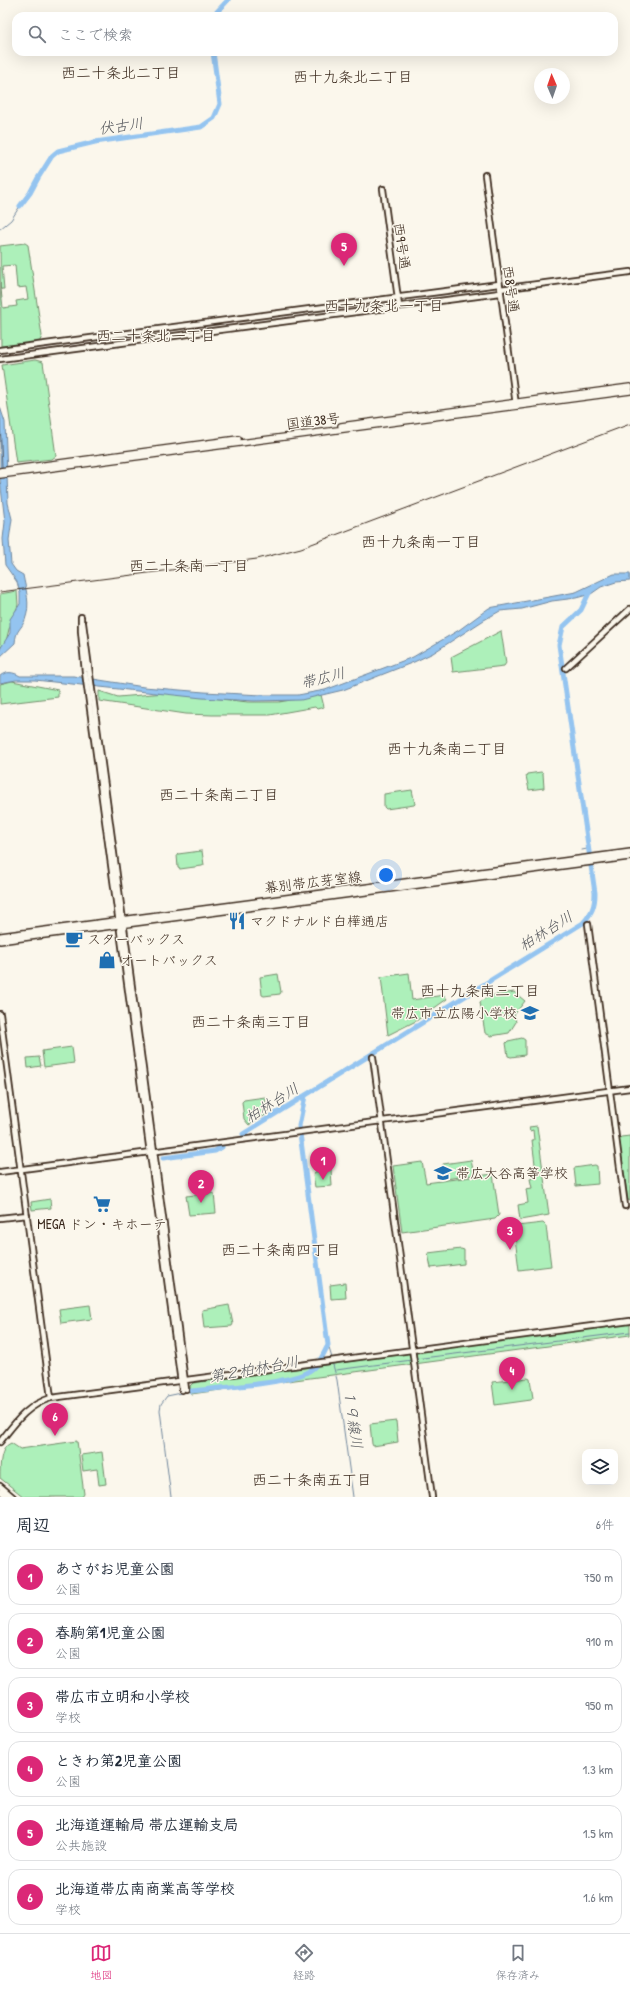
<!DOCTYPE html>
<html lang="ja">
<head>
<meta charset="utf-8">
<style>
	:root { --surface:#fff; --page:#f6f6f7; --text:#1f2937; --muted:#747a83; --line:#e0e1e3; --accent:#db2777 }
	body { margin:0; font-family:"Patrick Hand","Klee One",sans-serif; background:var(--page); color:var(--text) }
	.controls { position:absolute; right:12px; bottom:12px; display:grid; overflow:hidden; border-radius:8px; box-shadow:0 4px 16px #0002 }
	.controls button { width:36px; height:36px; display:grid; place-items:center; padding:0; border:0; border-bottom:1px solid var(--line); background:var(--surface); color:var(--text); font:20px sans-serif }
	.compass { position:absolute; left:534px; top:68px; width:36px; height:36px; border-radius:50%; background:var(--surface); box-shadow:0 4px 16px #0002; rotate:358deg }
	.you { position:absolute; left:386px; top:875px; width:14px; height:14px; margin:-10px; border:3px solid #fff; border-radius:50%; background:#1a73e8; box-shadow:0 0 0 6px #1a73e833 }
	.badge { display:grid; place-items:center; width:26px; height:26px; border-radius:50%; background:var(--accent); color:#fff; font-size:13px; font-weight:700 }
	.pin { position:absolute; translate:-50% -33px; filter:drop-shadow(0 1px 2px #0008) }
	.pin::after { content:''; position:absolute; top:21px; width:14px; height:12px; background:inherit; clip-path:polygon(0 0,100% 0,50% 100%) }
	.list { margin:0; padding:0; list-style:none }
	h2 { display:flex; justify-content:space-between; align-items:center; height:52px; margin:0; padding:0 16px; font-size:17px }
	h2 small { font-size:13px; font-weight:400; color:var(--muted) }
	.list li { display:grid; grid-template-columns:26px 1fr auto; gap:12px; align-items:center; box-sizing:border-box; height:56px; margin:0 8px 8px; padding:0 8px; border:1px solid var(--line); border-radius:12px }
	.list b { display:block; font-size:15px; white-space:nowrap }
	.list p { margin:0; font-size:13px; white-space:nowrap; color:var(--muted) }
	.list em { font-size:13px; font-style:normal; color:var(--muted) }
	.icon { flex:none; width:22px; height:22px; fill:none; stroke:currentColor; stroke-width:2; stroke-linecap:round; stroke-linejoin:round }
	.map { position:relative; flex:none; width:630px; height:1497px; overflow:hidden }
	.search { position:absolute; background:var(--surface); box-shadow:0 4px 16px #0002; left:12px; right:12px; top:12px; height:44px; display:flex; align-items:center; gap:10px; box-sizing:border-box; padding:0 14px; border-radius:12px; color:var(--muted); font-size:15px }
	.sheet { height:436px; background:var(--surface) }
	nav { display:flex; justify-content:space-around; align-items:center; box-sizing:border-box; height:56px; border-top:1px solid var(--line); background:var(--surface); font-size:11px; color:var(--muted) }
	nav a { display:grid; justify-items:center; gap:2px }
	nav .on { color:var(--accent) }
	.map>svg:first-child { display:block }
	.green { fill:#adf0ba; stroke:#748d6c; fill-rule:evenodd }
	.water { fill:#94c4f0; stroke:#70869c }
	.lines { fill:none; stroke-linecap:round; stroke-linejoin:round }
	.shore { stroke:#5f6872; stroke-width:1 }
	.stream { stroke:#70869c; stroke-width:1 }
	.river { stroke:#94c4f0; stroke-width:5 }
	.secondary-casing { stroke:#3b2a1e; stroke-width:8 }
	.primary-casing { stroke:#3b2a1e; stroke-width:8 }
	.highway-casing { stroke:#3b2a1e; stroke-width:8 }
	.secondary { stroke:#fbf7ec; stroke-width:4.5 }
	.primary { stroke:#fbf7ec; stroke-width:5 }
	.highway { stroke:#fbf7ec; stroke-width:5.5 }
	.rail { stroke:#3b2a1e; stroke-width:1 }
	.labels { text-anchor:middle; stroke-width:3; stroke-linejoin:round; paint-order:stroke }
	.street-label { font-size:14px; fill:#3b2a1e; stroke:#fbf7ec }
	.poi-label { font-size:14px; fill:#3b2a1e; stroke:#fbf7ec; text-anchor:start }
	.neighbourhood-label { font-size:15px; fill:#3b2a1e; stroke:#fbf7ec }
	.water-label { font-size:15px; font-style:italic; fill:#56585d; stroke:#fbf7ec }
</style>
</head>
<body>
<div class="map">
<svg width="630" height="1497" viewBox="0 0 630 1497">
	<rect width="100%" height="100%" fill="#fbf7ec"/>
	<filter id="ink" filterUnits="userSpaceOnUse"><feTurbulence type="fractalNoise" baseFrequency=".025" numOctaves="2"/><feDisplacementMap in="SourceGraphic" scale="8" xChannelSelector="R" yChannelSelector="G"/><feConvolveMatrix kernelMatrix="1 2 1 2 8 2 1 2 1" color-interpolation-filters="sRGB"/></filter>
	<g filter="url(#ink)">
		<path class="green" d="M25 243 28 245 42 336 40 341 1 346 0 246ZM15 265 17 288 26 287 28 299 16 301 17 306 3 308 1 289H4L2 266Z
			M35 360 43 362 56 456 52 459 16 463 2 365Z
			M17 591 18 605 9 629 5 646 0 651V594Z
			M501 631 506 663 504 666 453 672 451 657Z
			M12 681 58 690V697L0 704V684Z
			M99 691 118 697 165 693 248 702H279L321 695 324 707 317 709 315 707 270 715H212L186 714 99 701Z
			M541 772 543 773 544 788 529 790 526 776 527 774Z
			M412 790 415 804 414 805 386 809 384 807V794Z
			M201 851H202L204 865 202 866 180 869 178 868 177 855 178 854Z
			M409 973 412 1000 444 995 447 999 416 1021 388 1035 381 977Z
			M278 974 281 992 280 994 264 996 262 995 260 977Z
			M514 992 525 1001 514 1015 516 1022 509 1033 491 1036 485 1033 480 1002 489 996Z
			M522 1038 525 1040V1055L511 1057 508 1056 506 1043 508 1041Z
			M72 1047 74 1063 44 1067 42 1051Z
			M39 1057 41 1066 28 1068 27 1058Z
			M265 1097 267 1114 249 1125 244 1119 242 1102 244 1100Z
			M537 1126 549 1215 520 1220 518 1205 528 1203 526 1189 532 1188 530 1179 534 1178V1173L536 1172 532 1140H534L533 1130 530 1131 529 1127Z
			M630 1136V1201L628 1200 619 1139 621 1137Z
			M471 1160 474 1175 445 1179 443 1164Z
			M422 1162 426 1183 493 1174 499 1215 495 1219 402 1232 393 1166Z
			M595 1165 597 1166 598 1184 576 1186 574 1168Z
			M331 1169 332 1186 315 1187 313 1175 315 1172Z
			M214 1193 216 1213 189 1215 186 1196Z
			M50 1199 51 1208 32 1210 31 1202Z
			M543 1223 546 1226 551 1266 519 1270 514 1230 517 1226Z
			M461 1249 464 1250V1264L431 1268 428 1253Z
			M345 1283 346 1298 331 1299 330 1285Z
			M90 1305 92 1319 61 1323 59 1309Z
			M229 1305 233 1324 232 1326 204 1328 202 1310Z
			M630 1323V1335L191 1394 190 1386 193 1383Z
			M528 1378 530 1379 533 1398 531 1400 495 1405 492 1382Z
			M396 1421 398 1442 373 1446 372 1444 370 1424Z
			M77 1441 84 1494 82 1497H24L0 1478C0 1465 0 1447 11 1443L20 1449Z
			M102 1452 106 1484 99 1485 97 1469 83 1471 81 1455Z"/>
		<path class="water" d="M0 407 5 422 8 503 12 519 9 540 11 564 16 571 23 575C26 591 31 604 25 620 21 630 16 629 15 643L0 657V649L10 633V619L20 604V593L17 582 5 565 3 539 5 522 0 479Z
			M614 574H630V581L616 582 601 587 591 594 576 598 552 601 522 609 500 611 484 620 433 653 414 662 343 690 301 700 254 701 202 698 35 680H16L0 683V676C6 671 14 672 20 676H74L144 687 204 692 262 695H298L325 690 413 657 459 630 489 608 576 592Z"/>
		<g class="lines">
			<path class="shore" d="M0 419 2 467"/>
			<path class="stream" d="M0 229 11 220 20 206
				M582 850 587 849
				M328 1345 332 1358
				M415 1359 630 1332
				M332 1361 337 1380 353 1497
				M336 1370 412 1360
				M171 1497 160 1410 161 1404 167 1396 191 1391"/>
			<path class="river" d="M213 16 228 0
				M20 206 30 193 38 178 52 156 58 151 95 142 201 127 214 118 220 104 213 52
				M243 1134 583 923C592 913 595 906 595 893L559 645 563 627 581 610 590 591
				M163 1158 215 1151 222 1147
				M191 1391C216 1388 290 1384 309 1371 319 1365 323 1355 328 1345L299 1126 305 1096"/>
			<g class="secondary-casing">
				<path id="secondary" d="M485 175 516 405
					M383 189 399 306
					M500 289 630 272
					M0 350 499 284
					M0 359 500 293
					M81 617V631L85 672 182 1390
					M83 623 186 1389
					M566 668 630 609
					M588 924 625 1206
					M0 1014 51 1398
					M373 1057 432 1497
					M0 1172 630 1088
					M0 1218 27 1215
					M0 1442C15 1423 27 1405 51 1398L630 1321
					M0 1486 13 1497
					M0 1491 7 1497"/>
			</g>
			<g class="primary-casing">
				<path id="primary" d="M0 936 630 852
					M0 941 630 857"/>
			</g>
			<g class="highway-casing">
				<path id="highway" d="M341 426 630 387
					M0 471 238 439
					M0 475 630 391"/>
			</g>
			<use href="#secondary" class="secondary"/>
			<use href="#primary" class="primary"/>
			<use href="#highway" class="highway"/>
			<path class="rail" d="M0 592 257 559 301 548 630 424"/>
		</g>
	</g>
	<defs>
		<g id="restaurant-bare" transform="scale(1.38)"><path d="M-5-6h1v4h1v-4h1v4h1v-4h1v5L-1.5 .5V6h-2V.5L-5-1ZM5-6V6H3V1.5H1.5Q1.5-4 5-6Z" fill="#1f6fb2" stroke="#fbf7ec" stroke-width="2.5" paint-order="stroke"/></g>
		<g id="cafe-bare" transform="scale(1.38)"><path d="M-5.5-4.5H6V0H3Q3 3.5 0 3.5H-2.5Q-5.5 3.5-5.5 0ZM3-3.2v2h1.7v-2ZM-6 4.5H4V6H-6Z" fill="#1f6fb2" stroke="#fbf7ec" stroke-width="2.5" paint-order="stroke"/></g>
		<g id="shop-bare" transform="scale(1.38)"><path d="M-5-2.5h2.3a2.7 3.5 0 0 1 5.4 0H5L5.5 6h-11ZM-1.5-2.5h3a1.5 2.3 0 0 0-3 0Z" fill="#1f6fb2" stroke="#fbf7ec" stroke-width="2.5" paint-order="stroke"/></g>
		<g id="school-bare" transform="scale(1.38)"><path d="M0-5L7-2L0 1L-7-2ZM-4 1L0 2.5L4 1V4Q0 6-4 4Z" fill="#1f6fb2" stroke="#fbf7ec" stroke-width="2.5" paint-order="stroke"/></g>
		<g id="supermarket-bare" transform="scale(1.38)"><path d="M-6-5.5h2.5l.6 2H6L4.5 2H-2.5L-4.4-4H-6ZM-1.5 3.2a1.3 1.3 0 1 0 .1 0ZM3 3.2a1.3 1.3 0 1 0 .1 0Z" fill="#1f6fb2" stroke="#fbf7ec" stroke-width="2.5" paint-order="stroke"/></g>
	</defs>
	<g fill-rule="evenodd">
		<use href="#restaurant-bare" x="237" y="921"/>
		<use href="#cafe-bare" x="74" y="939"/>
		<use href="#shop-bare" x="107" y="960"/>
		<use href="#school-bare" x="530" y="1013"/>
		<use href="#school-bare" x="443" y="1173"/>
		<use href="#supermarket-bare" x="102" y="1204"/>
	</g>
	<g class="labels">
		<g class="street-label">
			<text transform="translate(402 246) rotate(82)" y="5">西9号通</text>
			<text transform="translate(511 289) rotate(82)" y="5">西8号通</text>
			<text transform="translate(313 421) rotate(-7)" y="5">国道38号</text>
			<text transform="translate(313 882) rotate(-7)" y="5">幕別帯広芽室線</text>
		</g>
		<g class="poi-label">
			<text x="250" y="926">マクドナルド白樺通店</text>
			<text x="87" y="944">スターバックス</text>
			<text x="120" y="965">オートバックス</text>
			<text x="517" y="1018" text-anchor="end">帯広市立広陽小学校</text>
			<text x="456" y="1178">帯広大谷高等学校</text>
			<text x="102" y="1229" text-anchor="middle">MEGA ドン・キホーテ</text>
		</g>
		<g class="neighbourhood-label">
			<text x="121" y="78">西二十条北二丁目</text>
			<text x="353" y="82">西十九条北二丁目</text>
			<text x="384" y="311">西十九条北一丁目</text>
			<text x="156" y="341">西二十条北一丁目</text>
			<text x="421" y="547">西十九条南一丁目</text>
			<text x="189" y="571">西二十条南一丁目</text>
			<text x="447" y="754">西十九条南二丁目</text>
			<text x="219" y="800">西二十条南二丁目</text>
			<text x="480" y="996">西十九条南三丁目</text>
			<text x="251" y="1027">西二十条南三丁目</text>
			<text x="281" y="1255">西二十条南四丁目</text>
			<text x="312" y="1485">西二十条南五丁目</text>
		</g>
		<g class="water-label">
			<text transform="translate(121 126) rotate(-8)" y="5">伏古川</text>
			<text transform="translate(323 678) rotate(-14)" y="5">帯広川</text>
			<text transform="translate(546 931) rotate(-32)" y="5">柏林台川</text>
			<text transform="translate(272 1103) rotate(-32)" y="5">柏林台川</text>
			<text transform="translate(254 1369) rotate(-10)" y="5">第２柏林台川</text>
			<text transform="translate(353 1419) rotate(82)" y="5">１９線川</text>
		</g>
	</g>
</svg>
<div class="controls">
<button><svg class="icon" aria-label="layers" viewBox="0 0 24 24"><path d="M12 4l9 5-9 5-9-5zM3 14l9 5 9-5"/></svg></button>
</div>
<svg class="compass" viewBox="-18 -18 36 36"><path d="M0-13l5 13h-10z" fill="#e53935"/><path d="M0 13l5-13h-10z" fill="#747a83"/></svg>
<div class="you"></div>
<div class="pin badge" style="left:323px;top:1180px">1</div>
<div class="pin badge" style="left:201px;top:1203px">2</div>
<div class="pin badge" style="left:510px;top:1250px">3</div>
<div class="pin badge" style="left:512px;top:1390px">4</div>
<div class="pin badge" style="left:344px;top:266px">5</div>
<div class="pin badge" style="left:55px;top:1436px">6</div>
<div class="search"><svg class="icon" aria-label="search" viewBox="0 0 24 24"><circle cx="10" cy="10" r="6"/><path d="M15 15l6 6"/></svg>ここで検索</div>
</div>
<section class="sheet">
<h2>周辺<small>6件</small></h2>
<ul class="list">
<li><span class="badge">1</span><div><b>あさがお児童公園</b><p>公園</p></div><em>750 m</em></li>
<li><span class="badge">2</span><div><b>春駒第1児童公園</b><p>公園</p></div><em>910 m</em></li>
<li><span class="badge">3</span><div><b>帯広市立明和小学校</b><p>学校</p></div><em>950 m</em></li>
<li><span class="badge">4</span><div><b>ときわ第2児童公園</b><p>公園</p></div><em>1.3 km</em></li>
<li><span class="badge">5</span><div><b>北海道運輸局 帯広運輸支局</b><p>公共施設</p></div><em>1.5 km</em></li>
<li><span class="badge">6</span><div><b>北海道帯広南商業高等学校</b><p>学校</p></div><em>1.6 km</em></li>
</ul>
</section>
<nav>
<a class="on"><svg class="icon" aria-label="map" viewBox="0 0 24 24"><path d="M3 6l6-2 6 2 6-2v14l-6 2-6-2-6 2zM9 4v14M15 6v14"/></svg>地図</a>
<a><svg class="icon" aria-label="directions" viewBox="0 0 24 24"><path d="M12 3l9 9-9 9-9-9zM9 14v-3h6M13 9l2 2-2 2"/></svg>経路</a>
<a><svg class="icon" aria-label="saved" viewBox="0 0 24 24"><path d="M7 4h10v16l-5-4-5 4z"/></svg>保存済み</a>
</nav>
</body>
</html>
